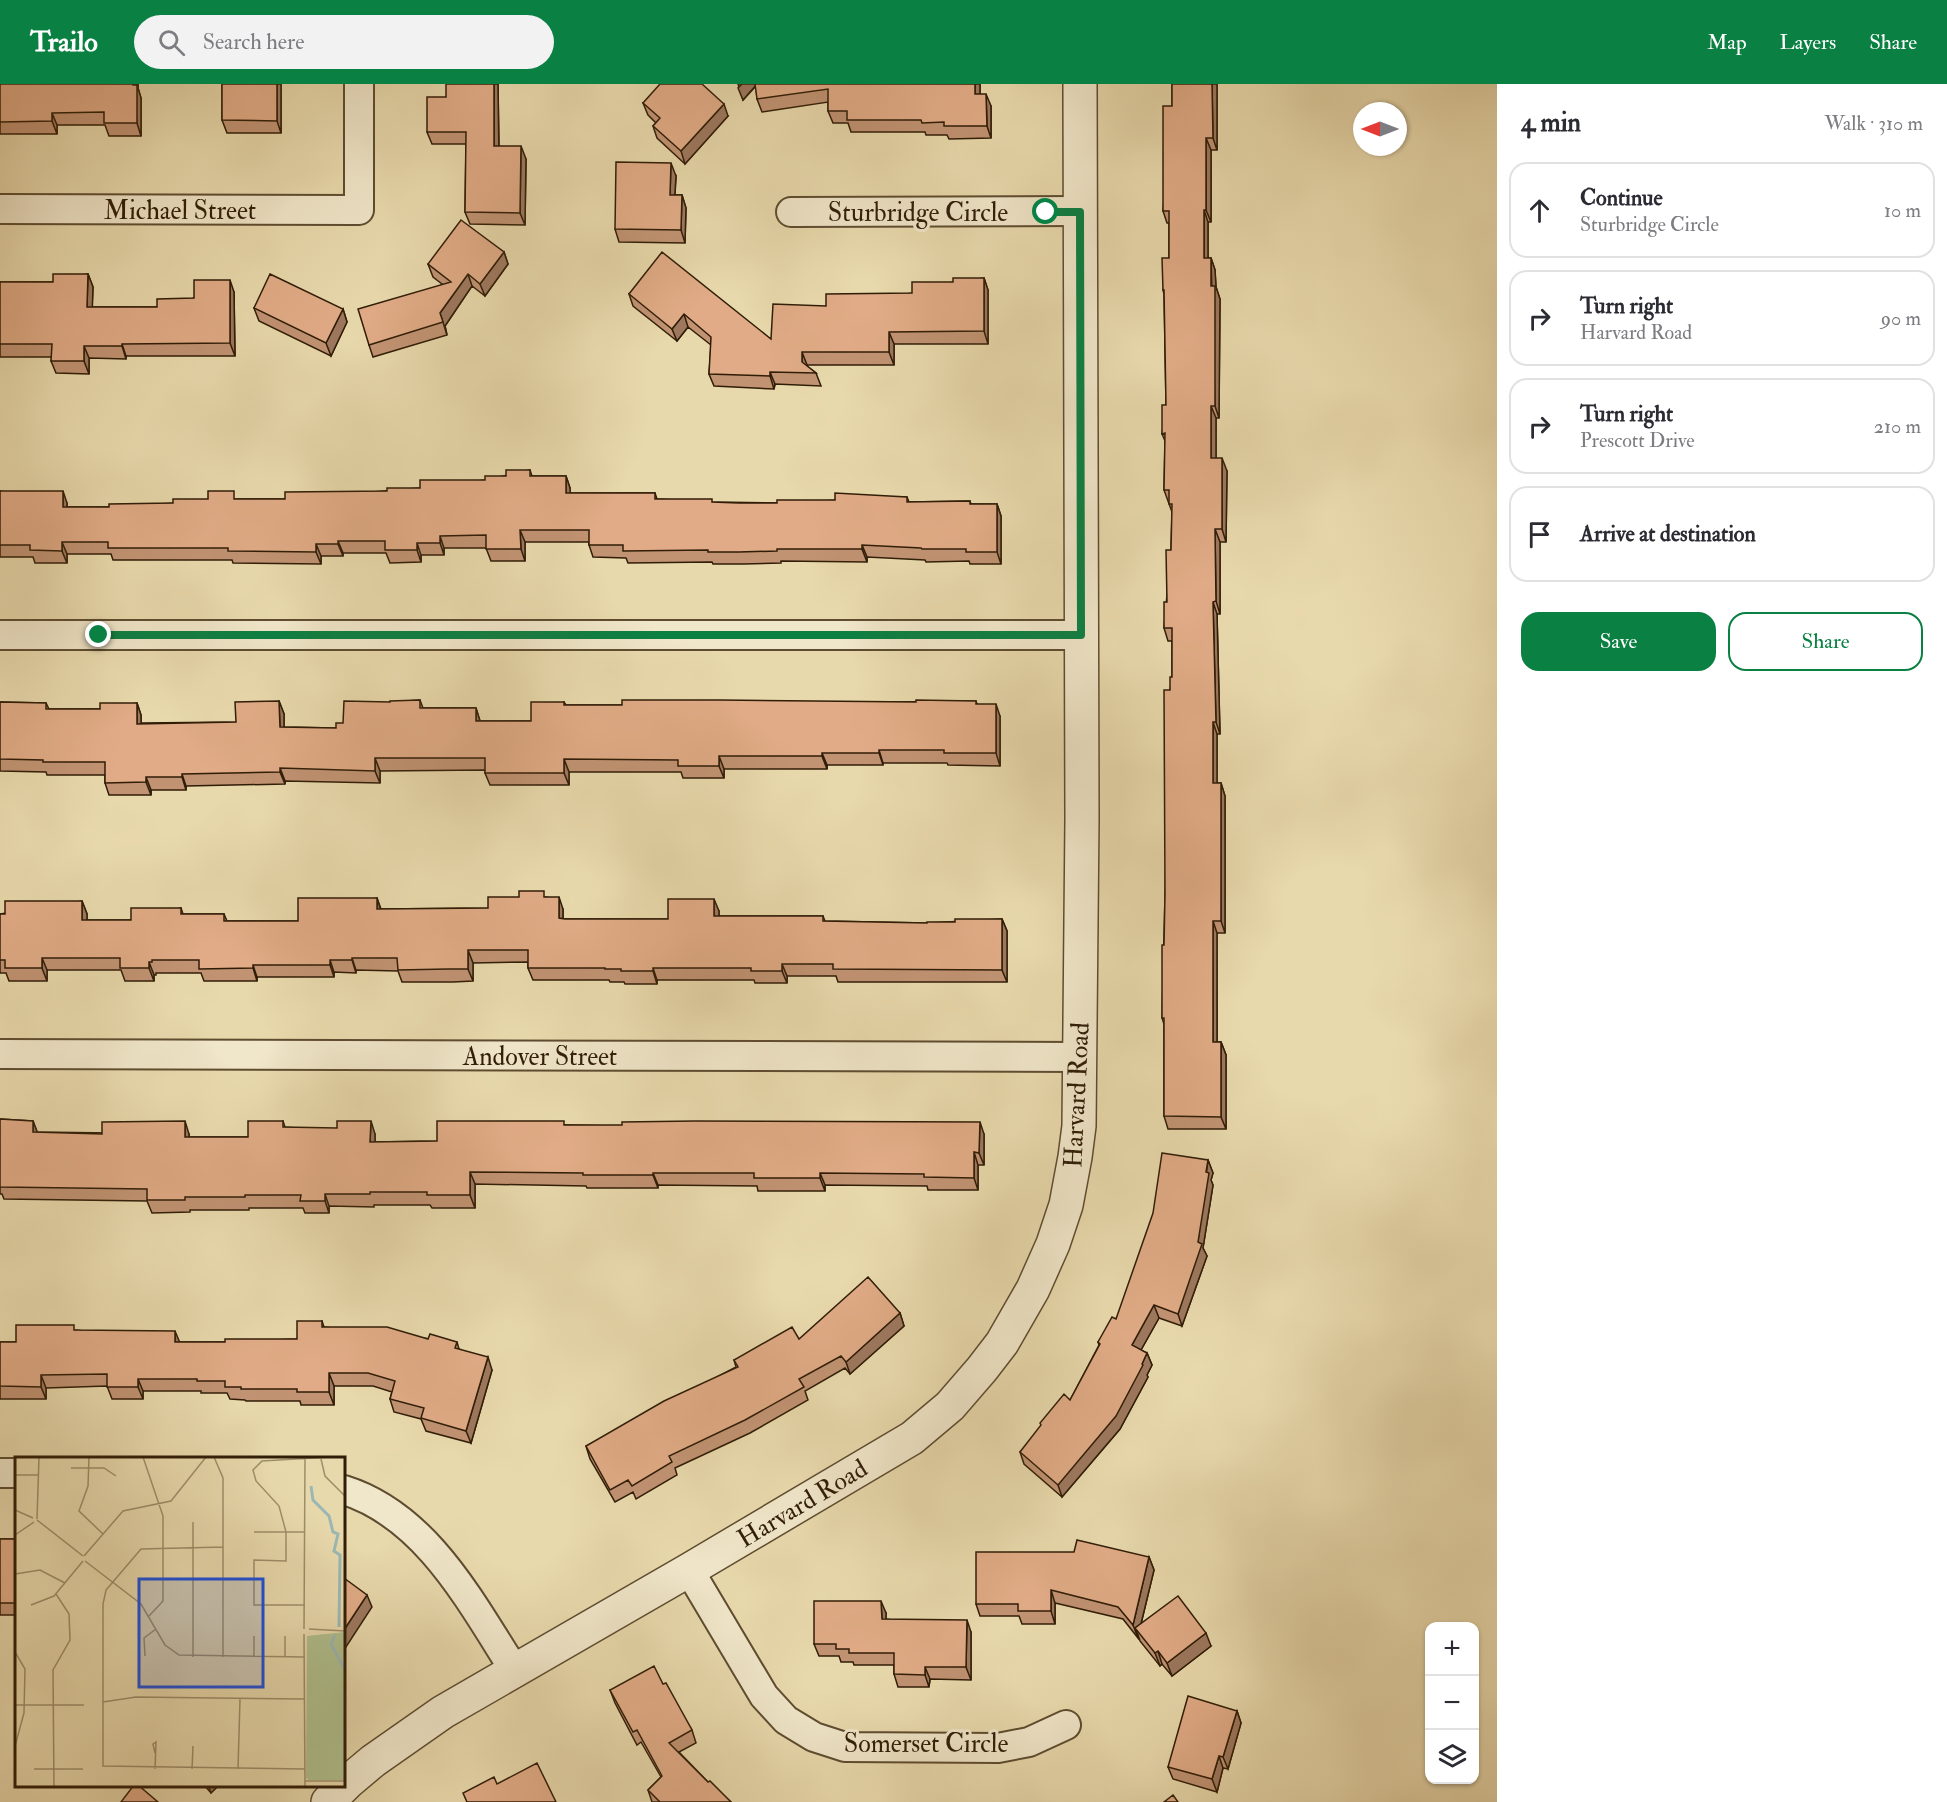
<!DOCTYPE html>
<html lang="en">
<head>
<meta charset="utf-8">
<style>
	:root { --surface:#fff; --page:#f2f2f3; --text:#2b2b33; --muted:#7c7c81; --line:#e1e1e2; --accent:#0b8043 }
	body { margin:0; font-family:"IM FELL Double Pica",serif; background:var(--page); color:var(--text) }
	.controls { position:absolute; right:18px; bottom:18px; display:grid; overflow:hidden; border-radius:12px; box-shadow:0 2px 4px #0004 }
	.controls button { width:54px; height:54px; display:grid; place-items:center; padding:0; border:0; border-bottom:2px solid var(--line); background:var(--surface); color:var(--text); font:30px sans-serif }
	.compass { position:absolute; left:1353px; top:18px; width:54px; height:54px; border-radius:50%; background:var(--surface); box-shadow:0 2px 4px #0004; rotate:270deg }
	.stop { position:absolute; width:18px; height:18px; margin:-14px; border:4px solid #0b8043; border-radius:50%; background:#fff }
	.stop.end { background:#0b8043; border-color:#fff; box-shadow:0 2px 6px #0008 }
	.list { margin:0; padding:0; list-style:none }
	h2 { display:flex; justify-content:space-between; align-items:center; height:78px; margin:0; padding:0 24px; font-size:26px }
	h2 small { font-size:20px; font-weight:400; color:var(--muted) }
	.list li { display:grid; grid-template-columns:39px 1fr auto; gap:18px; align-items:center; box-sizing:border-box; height:96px; margin:0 12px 12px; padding:0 12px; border:2px solid var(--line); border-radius:18px }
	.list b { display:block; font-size:22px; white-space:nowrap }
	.list p { margin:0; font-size:20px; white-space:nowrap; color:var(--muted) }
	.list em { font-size:20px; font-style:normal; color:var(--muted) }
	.actions { display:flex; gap:12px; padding:18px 24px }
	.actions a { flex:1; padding:14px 0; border:2px solid var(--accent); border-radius:18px; text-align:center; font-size:21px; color:var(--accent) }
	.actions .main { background:var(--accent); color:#fff }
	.icon { flex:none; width:33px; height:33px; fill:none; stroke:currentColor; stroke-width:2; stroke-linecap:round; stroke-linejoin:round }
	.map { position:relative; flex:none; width:1497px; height:1718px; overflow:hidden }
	header { display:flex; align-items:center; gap:36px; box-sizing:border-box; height:84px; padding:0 30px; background:var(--accent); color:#fff }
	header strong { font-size:28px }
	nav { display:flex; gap:33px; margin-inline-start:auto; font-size:21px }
	.search { width:420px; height:54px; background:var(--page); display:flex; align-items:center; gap:15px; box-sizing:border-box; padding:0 21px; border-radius:33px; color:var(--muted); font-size:22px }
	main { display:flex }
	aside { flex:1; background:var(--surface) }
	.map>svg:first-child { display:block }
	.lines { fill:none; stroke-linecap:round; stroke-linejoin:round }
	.minor-casing { stroke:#5e4c30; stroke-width:32 }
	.tertiary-casing { stroke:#5e4c30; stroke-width:36 }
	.minor { stroke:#f0e6c9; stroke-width:28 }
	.tertiary { stroke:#f0e6c9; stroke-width:33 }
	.wall { fill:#c19373; stroke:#301d07; stroke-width:1.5 }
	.shaded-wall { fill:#9d785e; stroke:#301d07; stroke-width:1.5 }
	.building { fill:#e0ab86; stroke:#301d07; stroke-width:1.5 }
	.route { stroke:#0b8043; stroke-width:8 }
	.labels { text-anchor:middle; stroke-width:6; stroke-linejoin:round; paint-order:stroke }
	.street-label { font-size:26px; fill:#301d07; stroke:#f0e6c9 }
	.inset-river { fill:none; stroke:#9bb8b4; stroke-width:3 }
	.inset-road { fill:none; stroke:#9e8e6a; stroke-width:1.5 }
	.view { fill:#1d4ed8; fill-opacity:0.15; stroke:#1d4ed8; stroke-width:3 }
	.inset-edge { fill:none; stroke:#301d07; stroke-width:3 }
</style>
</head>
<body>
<header>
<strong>Trailo</strong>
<div class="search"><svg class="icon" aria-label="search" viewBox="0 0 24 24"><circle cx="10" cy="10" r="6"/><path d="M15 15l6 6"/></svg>Search here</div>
<nav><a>Map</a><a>Layers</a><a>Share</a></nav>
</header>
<main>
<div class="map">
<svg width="1497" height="1718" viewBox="0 0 1497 1718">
	<rect width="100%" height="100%" fill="#e8d9ac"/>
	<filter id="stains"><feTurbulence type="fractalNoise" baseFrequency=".00333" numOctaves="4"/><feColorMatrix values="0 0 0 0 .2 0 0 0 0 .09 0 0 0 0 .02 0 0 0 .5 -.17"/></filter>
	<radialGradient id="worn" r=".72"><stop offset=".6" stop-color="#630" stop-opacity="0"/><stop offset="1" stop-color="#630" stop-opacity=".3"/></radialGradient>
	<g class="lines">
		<g class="minor-casing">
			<path id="minor" d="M0 125 359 126V0
				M791 128 1080 127
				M0 551H1081
				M0 970 1080 973
				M0 1389H16
				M344 1406C427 1432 471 1519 515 1587
				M689 1486 764 1612 786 1636 814 1653 845 1663 998 1664 1029 1658 1066 1641"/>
		</g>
		<g class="tertiary-casing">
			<path id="tertiary" d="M328 1718 348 1698 373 1677 443 1628 689 1486 912 1354 950 1322 982 1285 1002 1259 1033 1205 1053 1160 1066 1121 1075 1073 1079 1042 1082 735 1080 0"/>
		</g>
		<use href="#minor" class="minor"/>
		<use href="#tertiary" class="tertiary"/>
	</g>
	<path class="wall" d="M0 0H138V4L141 14V52H109L105 41H57V50H0Z
		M222 0H281V49H227L222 36Z
		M498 0 499 62 526 75 525 141 470 140 465 128 466 60H432L427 48 446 13Z
		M738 0H980V10L991 22V54L949 55 947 51H926L925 48H851L848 39H833L828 27V18L762 28 757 15 756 2 743 16Z
		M1172 0H1217V66H1211V138H1208V174H1211L1215 186 1216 203 1220 215 1219 334H1216V374L1227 387 1226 458H1220V530H1217L1220 650H1217V699H1221L1225 712V849H1217V958H1221L1226 971V1045H1168L1164 1032V940L1162 934 1170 606 1172 593V557H1168L1164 544 1171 466 1172 428 1164 406 1165 357 1162 350 1166 321 1164 210 1163 206 1169 174V139H1167L1163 127 1172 22Z
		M643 19 728 32 685 80 657 54 653 42 656 39 648 31Z
		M676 92 675 111H682L686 124 685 159 619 158 615 145Z
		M504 168 508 180 485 212 472 202 445 242 447 251 373 273 369 261 442 200 433 193 428 180Z
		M88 190 93 203 92 223H157L194 214 234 208 235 272H126V275L89 274V290L56 289 51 277 52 273H0V198H53Z
		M984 194 988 206V260H894V281H807V282L816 289 821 302 775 300 774 305 714 302 709 290 711 261 688 243 677 257 633 222 629 210 771 255 826 222 912 209 953 198Z
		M254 224 343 225 347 238 331 272 259 237Z
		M530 386 532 392H566L570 404V409H655L657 415 713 418 777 419 907 413 909 418 970 417 971 420H997L1001 432V480H970L969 477 926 478 925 476 867 473V478L781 477V479L744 480H713L712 478 628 479 626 474 593 473 589 461V458H525V477H491L486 464H444V471H421V478L390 479 386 469H343V472H321V480L233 479 232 476H113L111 470H67V479H35L33 473H0V407L67 419V423H109L237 415H285L420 404 485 396Z
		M420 616 423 624H476L480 637H531L564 618 566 621H622L976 617 977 620 1000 632V682L948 681 947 679H883V681H827V685H724V694H683L681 688H569V701H490L485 689V686L380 687V699L285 697V700L186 702V706H151V711H109L105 699V691H47L46 688 0 687V618L46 619 49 625H100L137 619 141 631V639L236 638 279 617 284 630V643L336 644 343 639 390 618Z
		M547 813 563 825V835H668L719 827V832H823L825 837 927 839 1002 835 1007 847V898H838L836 892H787V899H755L754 896H657V900H625L624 898H610L609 896H533L528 884V878L473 879V897L453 898H402L398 887 356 886V889L334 888V893H257V897H204L201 889H156V891H154V897H125L121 886H47V897H9L6 889H0V830L82 817 87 830V836H131L181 824 183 830H224L227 837H298L377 814 381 825 488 824Z
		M0 1035 33 1037 37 1048 189 1050V1053H248L283 1037 285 1043 375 1050V1058L437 1057 566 1041 984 1050V1081H978V1106H928L927 1102 825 1101V1107H758L757 1102 658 1101V1104H587L586 1102 475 1100V1124H432L430 1121H374V1123L329 1122V1129H305L303 1124H249V1126H190V1128L152 1129 147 1117 4 1115 2 1110H0Z
		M1208 1076 1213 1089 1211 1096 1213 1101 1203 1164 1207 1172 1182 1242 1159 1234 1141 1266 1147 1269 1152 1281 1147 1291 1148 1293 1120 1345 1062 1413 1024 1380 1020 1368 1070 1316 1099 1261 1098 1258 1116 1235Z
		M900 1229 904 1242 850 1290 845 1284 805 1307 808 1316 750 1349 675 1384 677 1391 636 1415 633 1408 615 1418 590 1375 586 1362 736 1283 734 1276 799 1255Z
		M322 1237 324 1243 457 1258 459 1265 492 1286 471 1359 426 1347 421 1335 394 1328 390 1315 392 1308 373 1302H334V1321H301L300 1317H246L245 1316 230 1315 227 1309H201V1307H143V1315H112L107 1302 46 1304V1315H0V1258H16L76 1246 179 1258H225L297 1255Z
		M0 1455H16V1531H0Z
		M1149 1473 1154 1486 1141 1540 1211 1562 1172 1592 1162 1580 1160 1582 1140 1557 1138 1551V1554L1123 1535 1055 1519V1540H1022L1019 1532H980L976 1520Z
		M886 1529V1535L971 1548V1596L930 1595 929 1603H898L894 1590V1581H854L853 1578H841L839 1572H819L814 1560Z
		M663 1600 692 1646 696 1659 679 1668 708 1698 731 1718H652L648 1706 661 1693 641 1658 637 1661 615 1619 610 1606Z
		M1237 1627 1241 1639 1228 1685 1223 1684 1217 1708 1173 1695 1168 1683Z
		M204 1701H219L211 1709Z"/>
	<path class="shaded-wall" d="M133 0H138V4L141 14V52L137 39Z
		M277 0H281V49L277 37Z
		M494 0H498L499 74 494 62Z
		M742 0H757L743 16 738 4Z
		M975 0H980V22L975 10Z
		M1212 0H1217V66L1213 54Z
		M986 10 991 22V54L987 42Z
		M724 20 728 32 685 80 681 67Z
		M52 29 57 41V50L52 37Z
		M1206 54 1211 66V138L1206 126Z
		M521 62 526 75 525 141 520 129Z
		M671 79 676 92 674 124 670 111Z
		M682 111 686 124 685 159 681 146Z
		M1204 126 1208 138V186L1204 174Z
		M504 168 508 180 485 212 480 200Z
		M1211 174 1215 186 1216 203 1220 215 1219 334 1215 322Z
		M88 190 93 203 92 235 87 223Z
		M468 190 472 202 445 242 447 251 440 229Z
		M984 194 988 206V260L984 247Z
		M230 196 234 208 235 272 230 259Z
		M343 225 347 238 331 272 326 259Z
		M684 230 688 243 677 257 672 245Z
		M889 248 894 260V281L889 268Z
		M122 260 126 272V275L122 262Z
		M84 262 89 274V290L84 277Z
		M802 268 807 281V289L802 278Z
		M770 288 775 300 774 305 770 292Z
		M1211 322 1216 334V386L1211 374Z
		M1222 374 1227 387 1226 458 1222 445Z
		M566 392 570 404 571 421 566 409Z
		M63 407 67 419V435L63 423Z
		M997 420 1001 432V480L997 468Z
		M1215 445 1220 458V530L1216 517Z
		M520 446 525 458V477L521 465Z
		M440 452 444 464V471L440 459Z
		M338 457 343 469V472L338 460Z
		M62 458 67 470V479L62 467Z
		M417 459 421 471V478L417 466Z
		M316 460 321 472V480L316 468Z
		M862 461 867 473V478L862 465Z
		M1213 518 1217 530 1220 650 1216 638Z
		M279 617 284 630V655L280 643Z
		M137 619 141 631V652L137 640Z
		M996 620 1000 632V682L996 669Z
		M476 624 480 637H476Z
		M1213 638 1217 650V712L1213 699Z
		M879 666 883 679V681L879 669Z
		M822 669 827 681V685L822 672Z
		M719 672 724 685V694L719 682Z
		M375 674 380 687V699L375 687Z
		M564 675 569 688V701L564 689Z
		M280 684 285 697V700L280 688Z
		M182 690 186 702V706L182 693Z
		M146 693 151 706V711L146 698Z
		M1221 699 1225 712V849L1221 837Z
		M559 813 563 825V847L559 834Z
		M377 814 381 827 377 825Z
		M714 815 719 827V844L714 832Z
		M82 817 87 830V849L82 836Z
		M1002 835 1007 847V898L1002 886Z
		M1213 837 1217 849V970L1213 958Z
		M468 866 473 879V897L468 885Z
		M42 874 47 886V897L42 884Z
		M352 874 356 886V889L352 876Z
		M330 876 334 888V893L330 881Z
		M149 878 154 891V897L149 884Z
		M782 880 787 892V899L782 887Z
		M253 881 257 893V897L253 884Z
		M653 884 657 896V900L653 887Z
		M1221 958 1226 971V1045L1221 1033Z
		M33 1037 38 1050 33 1048Z
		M185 1037 189 1050V1066L185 1053Z
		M371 1037 375 1050V1070L370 1058Z
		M980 1038 984 1050V1081L979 1069Z
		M974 1068 978 1081V1106L974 1094Z
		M1208 1076 1213 1089 1211 1096 1213 1101 1203 1164 1207 1172 1182 1242 1178 1230 1198 1158Z
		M470 1088 475 1100V1124L470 1111Z
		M653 1089 658 1101V1104L653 1091Z
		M820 1089 825 1101V1107L820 1094Z
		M325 1110 329 1122V1129L325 1117Z
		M1154 1221 1159 1234 1137 1273 1132 1261Z
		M900 1229 904 1242 850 1290 846 1278Z
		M175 1247 180 1259 175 1258Z
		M1147 1269 1152 1281 1147 1291 1148 1293 1120 1345 1062 1413 1058 1401 1142 1280Z
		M488 1273 492 1286 471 1359 466 1347Z
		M329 1289 334 1302V1321L329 1308Z
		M41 1291 46 1304V1315L41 1303Z
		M138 1295 143 1307V1315L138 1303Z
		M1149 1473 1154 1486 1139 1548 1135 1544 1138 1551V1554L1133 1541Z
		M1051 1506 1055 1519V1540L1051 1527Z
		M367 1511 372 1523 344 1566V1546Z
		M881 1517 886 1529V1547L882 1535Z
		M967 1536 971 1548V1596L966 1583Z
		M1206 1549 1211 1562 1172 1592 1167 1579Z
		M1158 1567 1162 1580 1160 1582 1155 1569Z
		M925 1583 930 1595 929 1603 925 1591Z
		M1237 1627 1241 1639 1228 1685 1223 1673Z
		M1219 1672 1223 1684 1217 1708 1212 1695Z
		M208 1701H219L211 1709Z"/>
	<path class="building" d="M0 0H133V1H137V39H104V28L52 29V37L0 38Z
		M222 0H277V37L222 36Z
		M446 0H494V62H521L520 129 465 128 466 48H427V13H446Z
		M660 0H702L724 20 681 67 653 42 660 34 643 19Z
		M755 0H975V10H986L987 42H944V38L922 39 921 36H847V27H828V5L757 15Z
		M1172 0H1212L1213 54H1206V126H1204V174H1211V202H1215V322H1211V374H1222V445H1215L1216 517 1213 518 1216 638H1213V699H1221V837H1213V958H1221V1033L1164 1032V934H1162V861H1164L1165 810 1164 606H1170V593H1172V544H1164V518H1167L1166 466H1171L1172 420H1169V406H1164L1165 349 1162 350V321H1166L1164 206H1163L1162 174H1169V127H1163V22H1172Z
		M616 78 671 79 670 111H682L681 146 615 145Z
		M461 136 504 168 480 200 468 190 440 229 443 238 369 261 358 225 451 198 428 180Z
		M662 168 771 255 773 220 826 222V210L912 209V198H953V194H984V247L889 248V268H802V278L816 289 770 288V292L709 290 711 253 684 230 672 245 629 210Z
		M53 190H88L87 223H157V215L194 214V196H230V259L122 260V262H84V277H51L52 260H0V198H53Z
		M270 190 343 225 326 259 254 224Z
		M506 386H530V392H566V409H655V415H712V418L739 419H777V416H835V409L907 413V418L970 417V420H997V468H966V465H922L921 464 862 461V465H777V467L739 468H708V466L623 467V461H589V446H520L521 465H486V451L440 452V459H417V466H385V457H338V460H316V468L228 467V464H108V458H62V467L30 466V461H0V407H63V423H109V420L173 419V415H208V407H234V415H285V408L387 407V404H420V396H485V392H506Z
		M420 616V624H476V637H531V618H564V621H622V616H720L916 618V616L976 617V620H996V669H944V666H879V669H822V672H719V682H678V676L564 675V689H485V674H375V687L280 684V688L182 690V693H146V698L105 699V678H43V676L0 675V618L46 619V625H100V619H137V640L236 638 235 618 279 617 280 643 336 644V639H343L344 617 390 618V617Z
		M519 807H544V813H559V834L565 835H668V815H714V832H823V837L927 839V838H955V835H1002V886L833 885V880H782V887H751V884H653V887H621V885H605V884H528V866H468V885H448L398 886 397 874H352V876H330V881H253V884L199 885V876H152V878H149V884H120V874H42V884H5V876H0V830H5V817H82V836H131V824H181V830H224V837H298V814H377V825L488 824V813H519Z
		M0 1035 33 1037V1048L102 1050V1038L185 1037V1053H248V1037H283V1043L337 1044V1037H371L370 1058 437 1057V1037H564V1041H622V1038L695 1037 980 1038 979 1069 974 1068V1094L924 1093V1090L820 1089V1094H754V1089H653V1091H583V1089L470 1088V1111H427V1108H370V1110H325V1117H300L301 1111H245V1113H185V1116H147V1105L0 1103Z
		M1162 1069 1208 1076 1206 1088 1209 1089 1198 1158 1202 1160 1178 1230 1154 1221 1132 1261 1147 1269 1142 1280 1143 1281 1116 1332 1058 1401 1020 1368 1041 1341 1040 1339 1064 1310 1070 1316 1100 1260 1098 1258 1112 1233 1116 1235 1153 1129Z
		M868 1193 900 1229 846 1278 841 1272 799 1295 804 1303 745 1336 669 1372 672 1378 632 1402 628 1396 610 1406 586 1362 664 1317 738 1283 734 1276 792 1243 799 1255Z
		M297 1237H322V1243H387L428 1255 430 1250 457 1258 455 1264 488 1273 466 1347 421 1334 424 1324 390 1315 395 1297 368 1289H329V1308H297V1305H241V1303H225V1297H197V1295H138V1303H107V1290L41 1291V1303L0 1302V1258H16V1241H74V1246L175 1247V1258H225V1255H297Z
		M0 1455H16V1519H0Z
		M1077 1456 1149 1473 1133 1541 1118 1523 1051 1506V1527H1018V1520H976V1468H1074Z
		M344 1494 367 1511 344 1546Z
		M1178 1512 1206 1549 1167 1579 1158 1567 1155 1569 1135 1544Z
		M814 1517H881L882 1535 967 1536 966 1583H925V1591L894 1590V1569H849V1565H836V1560H814Z
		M654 1582 663 1600 666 1599 692 1646 669 1659 708 1698 710 1697 731 1718H660L648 1706 662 1692 637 1646 633 1648 610 1606Z
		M1188 1612 1237 1627 1223 1673 1219 1672 1212 1695 1168 1683Z
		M537 1679 556 1718H467L463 1709 494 1693 497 1700Z
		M134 1701H138L158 1718H121Z
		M1173 1711 1178 1718H1164Z"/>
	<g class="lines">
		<path class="route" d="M99 551H1081L1080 128H1046"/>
	</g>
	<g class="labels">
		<g class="street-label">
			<text x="180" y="135">Michael Street</text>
			<text x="918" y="137">Sturbridge Circle</text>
			<text x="540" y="981">Andover Street</text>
			<text transform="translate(1076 1011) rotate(-87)" y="9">Harvard Road</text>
			<text transform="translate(802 1419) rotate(-31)" y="9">Harvard Road</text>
			<text x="926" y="1668">Somerset Circle</text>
		</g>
	</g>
	<g transform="translate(15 1373)">
		<rect width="330" height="330" fill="#e8d9ac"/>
		<path d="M330 175V323H294L291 321 292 179Z" fill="#b0c08e"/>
		<path class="inset-river" d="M296 29 298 43 314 59 318 75 323 77 319 94 325 98 324 170M320 178 316 187 330 213"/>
		<path class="inset-road" d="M74 0 73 29 64 54 88 77M128 0 148 59V144L134 159M199 0 208 21V200M306 2 310 19 330 39M56 11H89L101 19M0 18H24M0 53 18 61M22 62 24 0M22 63 68 99M239 75H290M0 78 19 65M208 90 126 92 91 133 88 147V309L290 312M69 99 108 54 156 44 191 0M70 104 126 147 150 188 164 198 290 200M0 117 25 113 50 126M16 148 39 139 68 104M290 148H239V103L271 104V75L264 49 241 24 238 13 247 4 315 0M289 172 290 0M294 172 330 174M289 177 290 330M239 179V200M0 195 10 212 9 256 0 289M130 199 129 181 141 172M178 200V65M270 200V179M88 245 121 240 290 242M0 248H69M19 312H68M140 312 141 285 138 287 140 296M177 312 178 289M223 312 225 242M290 324H330M39 330 38 213 55 183 54 157 41 137"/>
		<path class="view" d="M124 122H248V230H124Z"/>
		<rect width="330" height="330" class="inset-edge"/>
	</g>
	<rect width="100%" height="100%" filter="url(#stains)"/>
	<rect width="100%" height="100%" fill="url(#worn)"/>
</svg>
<div class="controls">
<button>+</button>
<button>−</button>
<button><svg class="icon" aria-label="layers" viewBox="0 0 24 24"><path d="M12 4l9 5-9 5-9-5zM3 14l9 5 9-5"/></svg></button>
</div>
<svg class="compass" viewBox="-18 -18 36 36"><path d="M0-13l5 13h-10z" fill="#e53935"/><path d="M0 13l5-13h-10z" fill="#7c7c81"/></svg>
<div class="stop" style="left:1046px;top:128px"></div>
<div class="stop end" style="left:99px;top:551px"></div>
</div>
<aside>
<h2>4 min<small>Walk · 310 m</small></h2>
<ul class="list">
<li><svg class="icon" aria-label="ahead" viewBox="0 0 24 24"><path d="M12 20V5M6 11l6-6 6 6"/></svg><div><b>Continue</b><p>Sturbridge Circle</p></div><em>10 m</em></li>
<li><svg class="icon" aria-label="right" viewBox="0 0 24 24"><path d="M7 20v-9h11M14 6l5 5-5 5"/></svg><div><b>Turn right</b><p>Harvard Road</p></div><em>90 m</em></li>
<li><svg class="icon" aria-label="right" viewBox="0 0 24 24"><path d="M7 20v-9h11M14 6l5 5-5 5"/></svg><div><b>Turn right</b><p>Prescott Drive</p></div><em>210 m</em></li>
<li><svg class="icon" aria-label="arrive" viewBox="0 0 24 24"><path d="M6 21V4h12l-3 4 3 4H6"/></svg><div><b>Arrive at destination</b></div></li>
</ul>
<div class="actions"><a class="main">Save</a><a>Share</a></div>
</aside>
</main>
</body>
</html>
